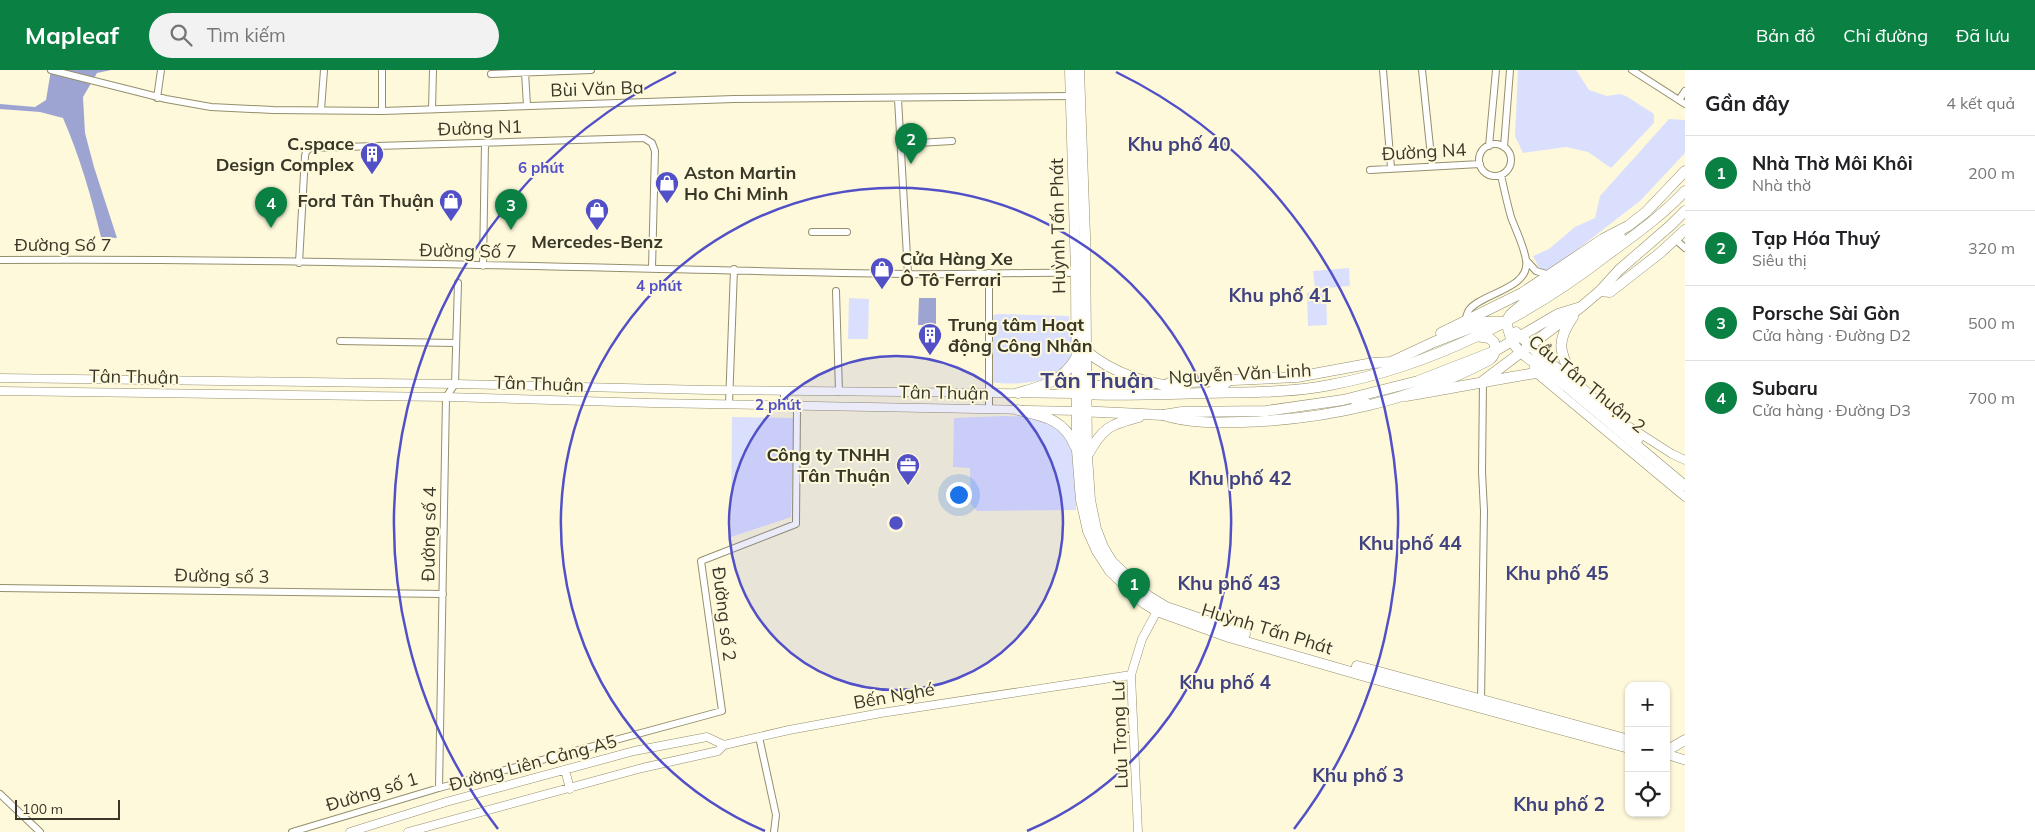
<!DOCTYPE html>
<html lang="vi">
<head>
<meta charset="utf-8">
<style>
	:root { --surface:#fff; --page:#f2f2f2; --text:#202124; --muted:#757577; --line:#e0e0e0; --accent:#0b8043 }
	body { margin:0; font-family:Mulish,sans-serif; background:var(--page); color:var(--text) }
	.controls { position:absolute; right:15px; bottom:15px; display:grid; overflow:hidden; border-radius:10px; box-shadow:0 1px 4px #0004 }
	.controls button { width:45px; height:45px; display:grid; place-items:center; padding:0; border:0; border-bottom:1px solid var(--line); background:var(--surface); color:var(--text); font:25px sans-serif }
	.scale { position:absolute; left:15px; bottom:12px; width:105px; box-sizing:border-box; padding-left:5px; border:2px solid #393728; border-top:0; font-size:14px; line-height:18px; white-space:nowrap; color:#393728; -webkit-text-stroke:4px #fef9db; paint-order:stroke }
	.you { position:absolute; left:958px; top:424px; width:18px; height:18px; margin:-12px; border:4px solid #fff; border-radius:50%; background:#1a73e8; box-shadow:0 0 0 8px #1a73e833 }
	.badge { display:grid; place-items:center; width:32px; height:32px; border-radius:50%; background:var(--accent); color:#fff; font-size:16px; font-weight:700 }
	.pin { position:absolute; translate:-50% -41px; filter:drop-shadow(0 1px 2px #0008) }
	.pin::after { content:''; position:absolute; top:26px; width:18px; height:15px; background:inherit; clip-path:polygon(0 0,100% 0,50% 100%) }
	.list { margin:0; padding:0; list-style:none }
	h2 { display:flex; justify-content:space-between; align-items:center; height:65px; margin:0; padding:0 20px; font-size:21px }
	h2 small { font-size:16px; font-weight:400; color:var(--muted) }
	.list li { display:grid; grid-template-columns:32px 1fr auto; gap:15px; align-items:center; box-sizing:border-box; height:75px; padding:0 20px; border-top:1px solid var(--line) }
	.list b { display:block; font-size:19px; white-space:nowrap }
	.list p { margin:0; font-size:16px; white-space:nowrap; color:var(--muted) }
	.list em { font-size:16px; font-style:normal; color:var(--muted) }
	.icon { flex:none; width:28px; height:28px; fill:none; stroke:currentColor; stroke-width:2; stroke-linecap:round; stroke-linejoin:round }
	.map { position:relative; flex:none; width:1685px; height:762px; overflow:hidden }
	header { display:flex; align-items:center; gap:30px; box-sizing:border-box; height:70px; padding:0 25px; background:var(--accent); color:#fff }
	header strong { font-size:24px }
	nav { display:flex; gap:28px; margin-inline-start:auto; font-size:18px }
	.search { width:350px; height:45px; background:var(--page); display:flex; align-items:center; gap:12px; box-sizing:border-box; padding:0 18px; border-radius:28px; color:var(--muted); font-size:19px }
	main { display:flex }
	aside { flex:1; background:var(--surface) }
	.map>svg:first-child { display:block }
	.green { fill:#dadffe }
	.water { fill:#9ea4d2 }
	.lines { fill:none; stroke-linecap:round; stroke-linejoin:round }
	.minor-casing { stroke:#948f6c; stroke-width:8 }
	.tertiary-casing { stroke:#948f6c; stroke-width:9 }
	.secondary-casing { stroke:#948f6c; stroke-width:10 }
	.primary-casing { stroke:#948f6c; stroke-width:11 }
	.trunk-casing { stroke:#948f6c; stroke-width:11 }
	.minor { stroke:#fff; stroke-width:6 }
	.tertiary { stroke:#fff; stroke-width:8 }
	.secondary { stroke:#fff; stroke-width:9 }
	.primary { stroke:#fff; stroke-width:10 }
	.trunk { stroke:#fff; stroke-width:10 }
	.ring { fill:none; stroke:#5250c7; stroke-width:2.5 }
	.labels { text-anchor:middle; stroke-width:4; stroke-linejoin:round; paint-order:stroke }
	.street-label { font-size:18px; fill:#393728; stroke:#fef9db }
	.poi-label { font-size:18px; font-weight:bold; fill:#393728; stroke:#fef9db; text-anchor:end }
	.neighbourhood-label { font-size:19px; font-weight:bold; fill:#404380; stroke:#fef9db }
	.district-label { font-size:22px; font-weight:bold; fill:#404380; stroke:#fef9db }
	.centre { fill:#5250c7; stroke:#fef9db; stroke-width:2.5 }
	.ring-label { font-size:15px; text-anchor:middle; font-weight:bold; fill:#5250c7; stroke:#fef9db; stroke-width:4; stroke-linejoin:round; paint-order:stroke }
</style>
</head>
<body>
<header>
<strong>Mapleaf</strong>
<div class="search"><svg class="icon" aria-label="search" viewBox="0 0 24 24"><circle cx="10" cy="10" r="6"/><path d="M15 15l6 6"/></svg>Tìm kiếm</div>
<nav><a>Bản đồ</a><a>Chỉ đường</a><a>Đã lưu</a></nav>
</header>
<main>
<div class="map">
<svg width="1685" height="762" viewBox="0 0 1685 762">
	<rect width="100%" height="100%" fill="#fef9db"/>
	<path class="green" d="M1518 0H1576L1589 20 1607 26 1620 24 1626 26 1654 44V53L1611 98 1588 82 1566 77 1523 83 1515 66Z
		M1669 49 1685 50V83L1640 131 1543 206 1533 186 1549 179 1575 157 1595 148 1600 126Z
		M1349 198 1350 216 1315 219 1313 201Z
		M1326 222 1327 255 1308 256 1307 223Z
		M849 228 869 229 868 269H848Z
		M997 244 1069 246C1070 257 1074 282 1071 292 1063 313 1010 316 991 312V246Z
		M1005 346 1035 347 1064 361 1074 382 1076 440 977 441 971 434 970 398 953 397 954 348Z
		M732 347 794 348 791 447 731 467Z"/>
	<path class="water" d="M51 0H111L97 3 83 27 85 63 94 97 117 168 101 167C91 126 80 87 63 48L40 42 0 39V34L35 37 46 30Z
		M919 228H936V255H918Z"/>
	<g class="lines">
		<g class="minor-casing">
			<path id="minor" d="M51 0 166 29 211 37 273 40 382 41 734 29 1073 26
				M382 0V41
				M1383 0 1391 98
				M1422 0 1432 96
				M1632 0 1685 34
				M525 2 527 36
				M491 4 591 0
				M157 28 161 0
				M898 29 908 204
				M1679 30 1685 21
				M321 40 324 0
				M432 40 433 0
				M901 74 952 71
				M1479 90a16 16 0 1 1 32 0a16 16 0 1 1-32 0Z
				M1489 76 1496 0
				M1504 77 1510 0
				M1370 100 1480 94
				M812 162H847
				M1675 169 1685 178
				M0 190C302 188 604 199 906 204 964 205 1021 202 1079 203
				M1526 190 1536 201 1550 205
				M299 193 305 86 306 82 310 78 644 68 652 73 655 81 652 198
				M483 196 485 73
				M989 203V339
				M836 221 839 322
				M1465 251C1466 248 1467 243 1469 240 1481 223 1531 219 1526 190 1524 176 1516 161 1511 147 1507 133 1504 119 1501 105
				M340 271 455 273
				M729 334 734 199
				M784 335V321
				M0 518 443 524
				M1481 630 1484 441 1482 402 1483 311
				M759 667 776 745 774 762
				M439 718 446 327 455 314 458 213
				M0 724 40 762
				M292 762 439 718 722 641 701 491 796 454 797 335"/>
		</g>
		<g class="tertiary-casing">
			<path id="tertiary" d="M1534 298 1536 303 1685 427
				M0 308 455 314 708 320 1077 324
				M0 321 446 327 652 333 1078 341
				M1630 357 1672 384 1685 390
				M565 700 570 719
				M350 762 446 732 634 681 707 667 724 675
				M408 762 642 698 718 681 724 675 789 660 881 643 1131 605
				M1138 762 1131 605 1142 569 1157 541"/>
		</g>
		<g class="secondary-casing">
			<path id="secondary" d="M1666 684 1685 690"/>
		</g>
		<g class="primary-casing">
			<path id="primary" d="M1070 0 1076 203 1077 380 1081 430 1088 461 1097 481 1110 501 1144 533 1157 541 1229 567 1375 609 1629 678
				M1079 0 1085 166 1087 386 1090 430 1096 459 1103 477 1112 492 1148 526 1166 537 1245 564
				M1600 221 1610 222 1660 183 1685 160
				M1506 252 1512 272 1520 282 1567 317 1685 416
				M1506 252 1510 245 1526 231 1620 166
				M1516 262 1542 287 1575 312 1638 369
				M1441 263 1522 223 1603 169 1628 156 1646 142 1685 101
				M1169 313 1297 307 1373 293 1391 292 1434 272 1486 252H1506
				M1087 316 1152 314
				M1018 323C1043 316 1062 312 1076 288
				M1018 340C1044 346 1064 349 1075 376
				M1163 345C1189 353 1214 353 1241 352 1326 350 1414 330 1489 290 1495 286 1496 279 1494 272L1489 268 1476 266
				M1357 596 1629 670
				M1666 681 1685 670"/>
		</g>
		<g class="trunk-casing">
			<path id="trunk" d="M1573 247C1553 275 1562 285 1575 312
				M1085 280C1116 306 1145 312 1185 319
				M1483 311 1581 237 1600 221 1619 200 1671 155 1685 141
				M1209 323 1227 312
				M1077 324C1120 326 1163 324 1206 323 1248 322 1289 323 1330 315 1431 296 1526 248 1606 186 1633 166 1662 146 1685 121
				M1406 326C1449 319 1492 310 1536 303
				M1351 328 1368 334
				M1078 341 1163 345 1182 342 1266 341 1343 330 1418 311 1495 281 1558 244 1581 237
				M1087 386C1103 357 1109 355 1139 347"/>
		</g>
		<use href="#minor" class="minor"/>
		<use href="#tertiary" class="tertiary"/>
		<use href="#secondary" class="secondary"/>
		<use href="#primary" class="primary"/>
		<use href="#trunk" class="trunk"/>
	</g>
	<circle cx="896" cy="453" r="167" fill="#5250c7" fill-opacity=".12"/>
	<g class="ring">
		<circle cx="896" cy="453" r="167"/>
		<path d="M765 761A335 335 0 1 1 1027 761"/>
		<path d="M498 759A502 502 0 0 1 676 2M1116 2A502 502 0 0 1 1294 759"/>
	</g>
	<defs>
		<g id="building-pin" transform="scale(1.25)"><path d="M0 17L-7.5 6A9.5 9.5 0 1 1 7.5 6Z" fill="#5250c7" stroke="#fef9db"/><path d="M-4-6H4V6H1V3H-1V6H-4ZM-2.5-4.3h1.7v1.8h-1.7ZM.8-4.3h1.7v1.8H.8ZM-2.5-1h1.7V.8h-1.7ZM.8-1h1.7V.8H.8Z" fill="#fff"/></g>
		<g id="shop-pin" transform="scale(1.25)"><path d="M0 17L-7.5 6A9.5 9.5 0 1 1 7.5 6Z" fill="#5250c7" stroke="#fef9db"/><path d="M-5-2.5h2.3a2.7 3.5 0 0 1 5.4 0H5L5.5 6h-11ZM-1.5-2.5h3a1.5 2.3 0 0 0-3 0Z" fill="#fff"/></g>
		<g id="office-pin" transform="scale(1.25)"><path d="M0 17L-7.5 6A9.5 9.5 0 1 1 7.5 6Z" fill="#5250c7" stroke="#fef9db"/><path d="M-6-3h4V-5.5h4V-3h4V5H-6ZM-1-4.5V-3h2v-1.5ZM-6 0V1H6V0Z" fill="#fff"/></g>
	</defs>
	<g fill-rule="evenodd">
		<use href="#building-pin" x="372" y="84"/>
		<use href="#shop-pin" x="667" y="113"/>
		<use href="#shop-pin" x="451" y="131"/>
		<use href="#shop-pin" x="597" y="140"/>
		<use href="#shop-pin" x="882" y="199"/>
		<use href="#building-pin" x="930" y="265"/>
		<use href="#office-pin" x="908" y="395"/>
	</g>
	<g class="labels">
		<g class="street-label">
			<text transform="translate(597 19) rotate(-2)" y="6">Bùi Văn Ba</text>
			<text transform="translate(480 58) rotate(-2)" y="6">Đường N1</text>
			<text transform="translate(1424 82) rotate(-3)" y="6">Đường N4</text>
			<text transform="translate(1058 156) rotate(-91)" y="6">Huỳnh Tấn Phát</text>
			<text x="63" y="181">Đường Số 7</text>
			<text transform="translate(468 181) rotate(1)" y="6">Đường Số 7</text>
			<text transform="translate(1240 304) rotate(-3)" y="6">Nguyễn Văn Linh</text>
			<text transform="translate(134 307) rotate(1)" y="6">Tân Thuận</text>
			<text transform="translate(539 314) rotate(2)" y="6">Tân Thuận</text>
			<text transform="translate(1587 314) rotate(39)" y="6">Cầu Tân Thuận 2</text>
			<text transform="translate(944 323) rotate(1)" y="6">Tân Thuận</text>
			<text transform="translate(429 464) rotate(-89)" y="6">Đường số 4</text>
			<text transform="translate(222 506) rotate(1)" y="6">Đường số 3</text>
			<text transform="translate(724 544) rotate(83)" y="6">Đường số 2</text>
			<text transform="translate(1267 559) rotate(17)" y="6">Huỳnh Tấn Phát</text>
			<text transform="translate(894 626) rotate(-10)" y="6">Bến Nghé</text>
			<text transform="translate(1120 665) rotate(-92)" y="6">Lưu Trọng Lư</text>
			<text transform="translate(533 693) rotate(-15)" y="6">Đường Liên Cảng A5</text>
			<text transform="translate(372 722) rotate(-17)" y="6">Đường số 1</text>
		</g>
		<g class="poi-label">
			<text x="354" y="80">C.space<tspan x="354" dy="21">Design Complex</tspan></text>
			<text x="684" y="109" text-anchor="start">Aston Martin<tspan x="684" dy="21">Ho Chi Minh</tspan></text>
			<text x="434" y="137">Ford Tân Thuận</text>
			<text x="597" y="178" text-anchor="middle">Mercedes-Benz</text>
			<text x="900" y="195" text-anchor="start">Cửa Hàng Xe<tspan x="900" dy="21">Ô Tô Ferrari</tspan></text>
			<text x="948" y="261" text-anchor="start">Trung tâm Hoạt<tspan x="948" dy="21">động Công Nhân</tspan></text>
			<text x="890" y="391">Công ty TNHH<tspan x="890" dy="21">Tân Thuận</tspan></text>
		</g>
		<g class="neighbourhood-label">
			<text x="1179" y="81">Khu phố 40</text>
			<text x="1280" y="232">Khu phố 41</text>
			<text x="1240" y="415">Khu phố 42</text>
			<text x="1410" y="480">Khu phố 44</text>
			<text x="1557" y="510">Khu phố 45</text>
			<text x="1229" y="520">Khu phố 43</text>
			<text x="1225" y="619">Khu phố 4</text>
			<text x="1358" y="712">Khu phố 3</text>
			<text x="1559" y="741">Khu phố 2</text>
		</g>
		<g class="district-label">
			<text x="1097" y="318">Tân Thuận</text>
		</g>
	</g>
	<circle cx="896" cy="453" r="8" class="centre"/>
	<g class="ring-label">
		<text x="541" y="103">6 phút</text>
		<text x="659" y="221">4 phút</text>
		<text x="778" y="340">2 phút</text>
	</g>
</svg>
<div class="controls">
<button>+</button>
<button>−</button>
<button><svg class="icon" aria-label="locate" viewBox="0 0 24 24"><circle cx="12" cy="12" r="6"/><path d="M12 2v4M12 18v4M2 12h4M18 12h4"/></svg></button>
</div>
<div class="scale">100 m</div>
<div class="you"></div>
<div class="pin badge" style="left:1134px;top:539px">1</div>
<div class="pin badge" style="left:911px;top:94px">2</div>
<div class="pin badge" style="left:511px;top:160px">3</div>
<div class="pin badge" style="left:271px;top:158px">4</div>
</div>
<aside>
<h2>Gần đây<small>4 kết quả</small></h2>
<ul class="list">
<li><span class="badge">1</span><div><b>Nhà Thờ Môi Khôi</b><p>Nhà thờ</p></div><em>200 m</em></li>
<li><span class="badge">2</span><div><b>Tạp Hóa Thuý</b><p>Siêu thị</p></div><em>320 m</em></li>
<li><span class="badge">3</span><div><b>Porsche Sài Gòn</b><p>Cửa hàng · Đường D2</p></div><em>500 m</em></li>
<li><span class="badge">4</span><div><b>Subaru</b><p>Cửa hàng · Đường D3</p></div><em>700 m</em></li>
</ul>
</aside>
</main>
</body>
</html>
